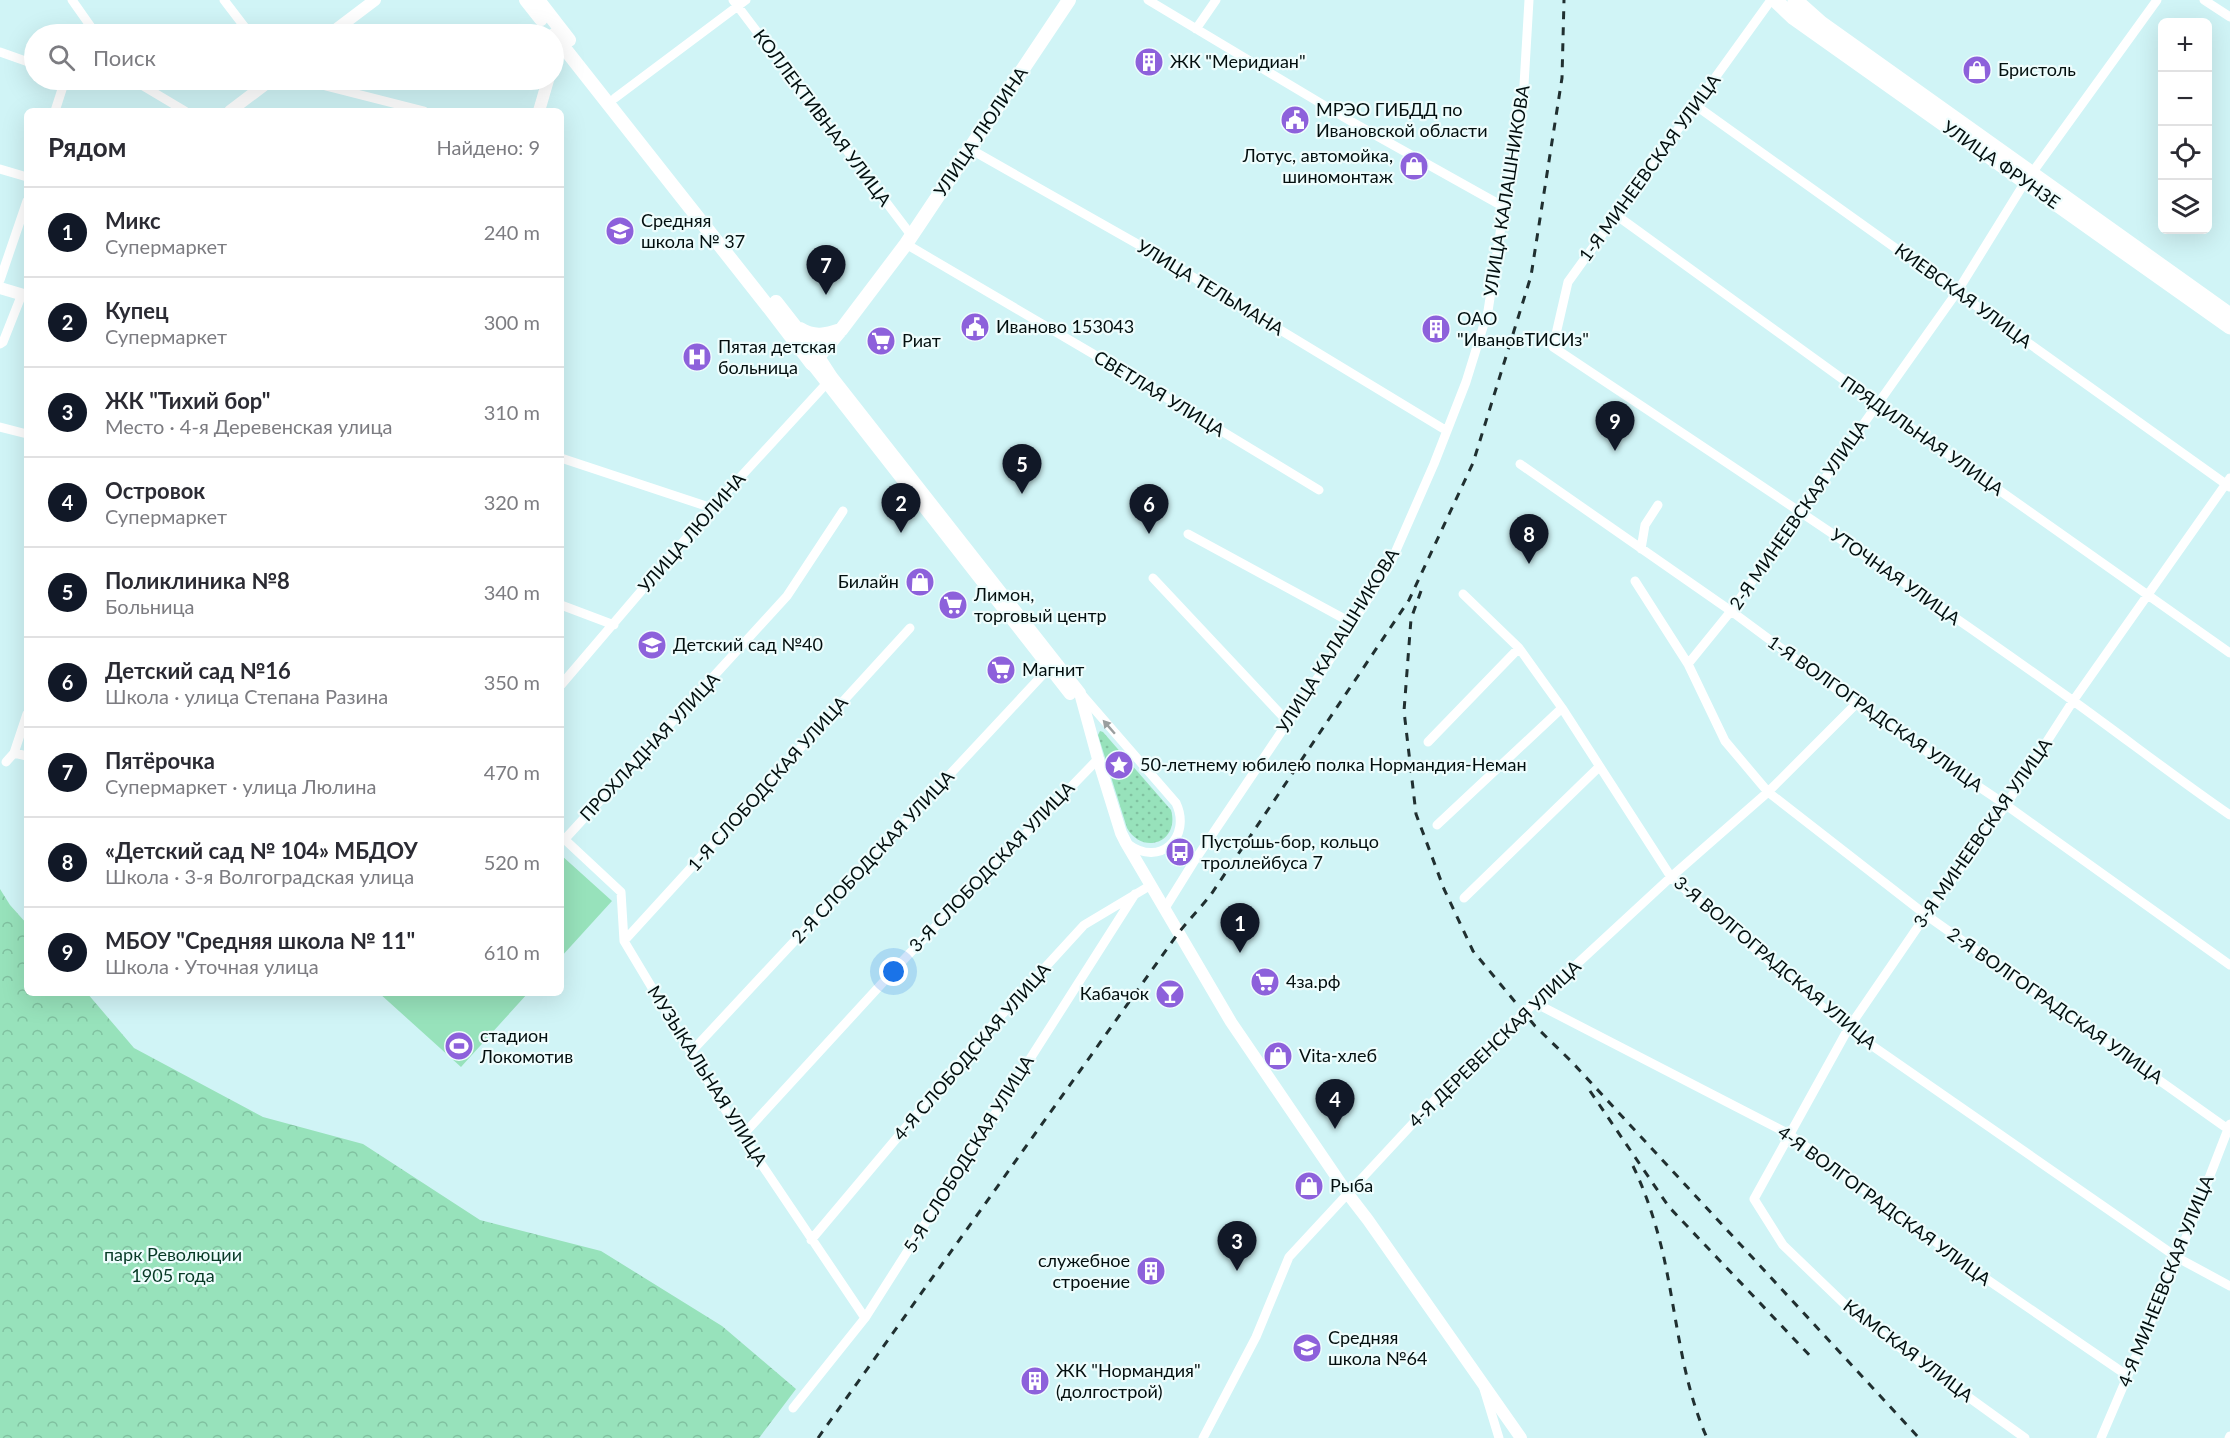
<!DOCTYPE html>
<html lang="ru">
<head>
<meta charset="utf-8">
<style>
	:root { --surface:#fff; --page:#f7f7f7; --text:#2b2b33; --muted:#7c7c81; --line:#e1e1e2; --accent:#111827 }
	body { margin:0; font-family:Lato,sans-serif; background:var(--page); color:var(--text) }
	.controls { position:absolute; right:18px; top:18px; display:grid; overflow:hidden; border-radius:9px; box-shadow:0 6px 24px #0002 }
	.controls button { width:54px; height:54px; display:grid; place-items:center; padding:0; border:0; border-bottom:2px solid var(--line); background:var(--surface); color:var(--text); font:30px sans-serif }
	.you { position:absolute; left:894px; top:972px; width:21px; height:21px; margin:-15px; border:4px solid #fff; border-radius:50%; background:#1a73e8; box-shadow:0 0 0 9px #1a73e833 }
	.badge { display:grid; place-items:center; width:39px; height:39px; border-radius:50%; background:var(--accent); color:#fff; font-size:20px; font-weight:700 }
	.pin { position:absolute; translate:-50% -50px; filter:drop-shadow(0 2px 3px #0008) }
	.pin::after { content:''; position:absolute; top:32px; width:21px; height:18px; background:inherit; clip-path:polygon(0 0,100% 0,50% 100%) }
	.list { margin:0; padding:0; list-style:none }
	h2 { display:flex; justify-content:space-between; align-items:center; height:78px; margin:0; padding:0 24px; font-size:26px }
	h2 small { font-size:20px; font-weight:400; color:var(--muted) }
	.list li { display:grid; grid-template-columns:39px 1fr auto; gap:18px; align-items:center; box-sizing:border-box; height:90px; padding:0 24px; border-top:2px solid var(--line) }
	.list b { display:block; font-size:22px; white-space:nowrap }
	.list p { margin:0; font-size:20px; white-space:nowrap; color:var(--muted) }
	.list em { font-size:20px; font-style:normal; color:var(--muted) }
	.icon { flex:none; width:33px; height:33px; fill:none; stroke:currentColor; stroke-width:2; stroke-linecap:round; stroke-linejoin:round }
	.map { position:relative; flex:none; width:2230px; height:1438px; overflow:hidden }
	.search { position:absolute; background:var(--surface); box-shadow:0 6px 24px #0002; left:24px; top:24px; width:540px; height:66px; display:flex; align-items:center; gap:15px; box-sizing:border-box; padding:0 21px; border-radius:33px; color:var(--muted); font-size:22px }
	.panel { position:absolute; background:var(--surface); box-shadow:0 6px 24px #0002; left:24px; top:108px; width:540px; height:888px; border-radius:9px }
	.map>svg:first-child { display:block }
	.grass { fill:url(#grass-dots) }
	.forest { fill:url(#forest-crowns) }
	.park { fill:#97e2bb }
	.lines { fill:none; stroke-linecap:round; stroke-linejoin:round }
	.minor { stroke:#fff; stroke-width:9 }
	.tertiary { stroke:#fff; stroke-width:12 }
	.secondary { stroke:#fff; stroke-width:14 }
	.trunk { stroke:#fff; stroke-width:15 }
	.rail { stroke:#202f30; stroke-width:3; stroke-dasharray:8 8; stroke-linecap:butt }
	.oneway { fill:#9a9f9f }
	.labels { text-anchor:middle; stroke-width:4.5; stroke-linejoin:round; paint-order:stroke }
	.poi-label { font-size:18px; fill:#030f0f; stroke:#eefdfd; text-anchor:start }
	.street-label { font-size:18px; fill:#030f0f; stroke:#eefdfd }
	.park-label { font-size:18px; fill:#063925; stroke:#eefdfd }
</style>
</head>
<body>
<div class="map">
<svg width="2230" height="1438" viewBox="0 0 2230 1438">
	<defs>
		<pattern id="grass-dots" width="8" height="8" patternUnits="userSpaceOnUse" patternTransform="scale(1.5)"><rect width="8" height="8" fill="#97e2bb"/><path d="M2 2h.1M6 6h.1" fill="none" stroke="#80c1a0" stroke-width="1.8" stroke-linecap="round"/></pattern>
		<pattern id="forest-crowns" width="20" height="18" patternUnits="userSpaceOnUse" patternTransform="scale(1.5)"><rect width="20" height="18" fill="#97e2bb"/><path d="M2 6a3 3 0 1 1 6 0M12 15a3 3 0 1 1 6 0" fill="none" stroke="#80c1a0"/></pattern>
	</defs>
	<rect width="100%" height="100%" fill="#d0f4f6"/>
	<path class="grass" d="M1100 731 1103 732 1171 810C1180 842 1143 856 1127 828L1098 735Z"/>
	<path class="forest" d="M0 889 10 905 27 924V993H87L134 1048 263 1117 363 1144 480 1220 601 1251 722 1326 796 1389 759 1438H0Z"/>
	<path class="park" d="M561 855 612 901 561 957Z
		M379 993H528L461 1067Z"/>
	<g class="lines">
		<path class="minor" d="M72 0 96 34
			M224 0 250 34
			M733 0 911 235
			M1148 0 1352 122 1504 207
			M1771 0 1568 282 1553 347C1727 463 1902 578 2072 700 2125 738 2176 778 2230 815
			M2204 0 2230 17
			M1196 29 1216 0
			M0 52 34 64
			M133 80 185 111
			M302 80 424 111
			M615 98 746 0
			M1695 105 2230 487
			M55 111 65 80
			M970 149 1155 254 1447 431
			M0 169 27 177
			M2032 173 2157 0
			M1616 215 1877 404 2230 653
			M906 244 1129 375 1319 490
			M0 280 27 201
			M0 344 3 342 22 294
			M0 427 27 434
			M561 458 712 508
			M1520 464 1731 611 1856 704 2006 805 2230 965
			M1188 534 1352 623
			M1641 549 1645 525 1658 505
			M1153 578 1288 722
			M1635 581 1688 664 1725 741 1768 792 1926 915 2228 1129
			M1463 594 1519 648 1562 708 1671 877 1848 1029 2178 1258 2230 1286
			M561 605 614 625
			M1688 664 1731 611 1957 292 2025 182
			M561 685 712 508 826 384
			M1083 696 1176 803C1192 837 1160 868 1128 844
			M1428 742 1519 648
			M14 753 27 756
			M6 762 14 753 27 714
			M1437 825 1562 708
			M561 836 621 892 624 941 729 1116 865 1318
			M565 839 787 596 843 511
			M1464 898 1599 767
			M1165 908 1193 863 1327 664 1391 562 1434 464 1466 382 1488 311 1504 207 1523 102 1529 0
			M624 941 910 628
			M1535 1003 1789 1134 1982 1276 2128 1376
			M691 1052 1049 668
			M742 1136 909 954 1098 759
			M811 1240 986 1032 1084 925 1151 885
			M1484 1389 1499 1438
			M793 1408 865 1318 1135 894
			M1203 1438 1256 1337 1289 1257 1442 1092 1524 1013 1671 877 1768 792 1856 704
			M2025 1438 1859 1318 1783 1245 1754 1199 1848 1029 1926 915 2006 805 2073 701 2230 478
			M2101 1438 2178 1258 2230 1124
			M2229 1438 2230 1436"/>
		<path class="tertiary" d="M330 34 375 0
			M554 59 559 41
			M230 111 271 80
			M539 111 548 80
			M0 288 27 296
			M819 357 832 377 1080 693 1098 759 1121 833 1126 843 1231 1022 1348 1194 1368 1220 1521 1438
			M812 364 1070 694"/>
		<path class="secondary" d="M526 0 541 19
			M538 0 569 40
			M554 35 770 309 812 364 841 330 906 244 1069 0
			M776 302 819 357
			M800 329C814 338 826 335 841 330"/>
		<path class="trunk" d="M1775 0 1794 18 2230 327
			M1795 0 1821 23 2230 315"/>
		<path class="rail" d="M1421 591 1411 619 1404 711 1416 814 1444 889 1473 951 1535 1026 1571 1061 1919 1438
			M1590 1091 1669 1207 1813 1359
			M1633 1166C1647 1195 1657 1227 1664 1258 1677 1318 1682 1382 1707 1438
			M818 1438 1179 932 1210 896 1409 600 1473 463 1531 276 1562 78 1564 0"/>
	</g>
	<defs><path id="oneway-solid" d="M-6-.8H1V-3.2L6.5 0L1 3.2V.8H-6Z" transform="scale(1.5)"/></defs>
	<use class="oneway" href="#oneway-solid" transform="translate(1109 727) rotate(-131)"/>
	<defs>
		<g id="building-disc" transform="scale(1.5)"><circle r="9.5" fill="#8d61db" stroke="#eefdfd"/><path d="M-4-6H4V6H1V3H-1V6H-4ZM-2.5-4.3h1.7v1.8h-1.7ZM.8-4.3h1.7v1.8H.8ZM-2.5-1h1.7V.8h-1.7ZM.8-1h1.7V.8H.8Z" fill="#fff"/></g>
		<g id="shop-disc" transform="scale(1.5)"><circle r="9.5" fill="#8d61db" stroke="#eefdfd"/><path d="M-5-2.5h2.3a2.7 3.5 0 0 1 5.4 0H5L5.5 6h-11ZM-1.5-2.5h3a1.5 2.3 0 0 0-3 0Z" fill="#fff"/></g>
		<g id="civic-disc" transform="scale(1.5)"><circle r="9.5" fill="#8d61db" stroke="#eefdfd"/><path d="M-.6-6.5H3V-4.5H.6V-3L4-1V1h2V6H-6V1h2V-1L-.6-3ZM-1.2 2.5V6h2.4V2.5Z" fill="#fff"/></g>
		<g id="school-disc" transform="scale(1.5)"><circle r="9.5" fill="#8d61db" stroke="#eefdfd"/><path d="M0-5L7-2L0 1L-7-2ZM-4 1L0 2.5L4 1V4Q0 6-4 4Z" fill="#fff"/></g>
		<g id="supermarket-disc" transform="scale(1.5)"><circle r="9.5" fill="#8d61db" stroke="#eefdfd"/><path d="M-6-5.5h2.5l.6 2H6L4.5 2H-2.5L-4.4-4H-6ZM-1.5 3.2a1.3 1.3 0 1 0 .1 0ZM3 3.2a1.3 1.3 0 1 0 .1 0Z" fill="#fff"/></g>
		<g id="hospital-disc" transform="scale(1.5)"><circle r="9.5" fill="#8d61db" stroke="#eefdfd"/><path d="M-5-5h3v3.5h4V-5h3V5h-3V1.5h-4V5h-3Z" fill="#fff"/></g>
		<g id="sight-disc" transform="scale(1.5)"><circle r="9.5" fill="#8d61db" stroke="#eefdfd"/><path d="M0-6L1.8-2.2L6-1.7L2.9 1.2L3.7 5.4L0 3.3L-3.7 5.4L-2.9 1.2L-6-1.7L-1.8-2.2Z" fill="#fff"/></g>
		<g id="bus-disc" transform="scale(1.5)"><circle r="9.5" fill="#8d61db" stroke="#eefdfd"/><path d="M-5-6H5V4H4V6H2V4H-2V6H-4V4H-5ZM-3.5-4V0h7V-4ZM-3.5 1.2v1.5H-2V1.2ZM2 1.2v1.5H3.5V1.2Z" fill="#fff"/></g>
		<g id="bar-disc" transform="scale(1.5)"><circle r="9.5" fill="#8d61db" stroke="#eefdfd"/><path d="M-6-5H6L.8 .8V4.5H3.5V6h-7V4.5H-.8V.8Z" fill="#fff"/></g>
		<g id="stadium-disc" transform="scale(1.5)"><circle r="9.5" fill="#8d61db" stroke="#eefdfd"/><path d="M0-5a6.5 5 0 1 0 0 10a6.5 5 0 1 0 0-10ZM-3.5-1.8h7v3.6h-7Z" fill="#fff"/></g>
	</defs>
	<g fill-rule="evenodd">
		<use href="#building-disc" x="1149" y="62"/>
		<use href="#shop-disc" x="1977" y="70"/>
		<use href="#civic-disc" x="1295" y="120"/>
		<use href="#shop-disc" x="1414" y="166"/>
		<use href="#school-disc" x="620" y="231"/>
		<use href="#civic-disc" x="975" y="327"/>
		<use href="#building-disc" x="1436" y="329"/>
		<use href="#supermarket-disc" x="881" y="341"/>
		<use href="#hospital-disc" x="697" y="357"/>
		<use href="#shop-disc" x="920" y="582"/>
		<use href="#supermarket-disc" x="953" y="605"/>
		<use href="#school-disc" x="652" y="645"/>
		<use href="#supermarket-disc" x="1001" y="670"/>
		<use href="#sight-disc" x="1119" y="765"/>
		<use href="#bus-disc" x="1180" y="852"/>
		<use href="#supermarket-disc" x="1265" y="982"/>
		<use href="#bar-disc" x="1170" y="994"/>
		<use href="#stadium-disc" x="459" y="1046"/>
		<use href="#shop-disc" x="1278" y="1056"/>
		<use href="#shop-disc" x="1309" y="1186"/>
		<use href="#building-disc" x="1151" y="1271"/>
		<use href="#school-disc" x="1307" y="1348"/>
		<use href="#building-disc" x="1035" y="1381"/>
	</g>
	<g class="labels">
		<g class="poi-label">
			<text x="1170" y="68">ЖК "Меридиан"</text>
			<text x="1998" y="76">Бристоль</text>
			<text x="1316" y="116">МРЭО ГИБДД по<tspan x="1316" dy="21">Ивановской области</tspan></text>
			<text x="1393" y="162" text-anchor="end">Лотус, автомойка,<tspan x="1393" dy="21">шиномонтаж</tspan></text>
			<text x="641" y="227">Средняя<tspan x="641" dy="21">школа № 37</tspan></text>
			<text x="1457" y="325">ОАО<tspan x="1457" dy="21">"ИвановТИСИз"</tspan></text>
			<text x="996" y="333">Иваново 153043</text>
			<text x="902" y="347">Риат</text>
			<text x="718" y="353">Пятая детская<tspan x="718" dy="21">больница</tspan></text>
			<text x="899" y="588" text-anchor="end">Билайн</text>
			<text x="974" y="601">Лимон,<tspan x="974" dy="21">торговый центр</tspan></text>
			<text x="673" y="651">Детский сад №40</text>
			<text x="1022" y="676">Магнит</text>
			<text x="1140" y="771">50-летнему юбилею полка Нормандия-Неман</text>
			<text x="1201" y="848">Пустошь-бор, кольцо<tspan x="1201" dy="21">троллейбуса 7</tspan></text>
			<text x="1286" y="988">4за.рф</text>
			<text x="1149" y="1000" text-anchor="end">Кабачок</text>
			<text x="480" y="1042">стадион<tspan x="480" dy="21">Локомотив</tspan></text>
			<text x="1299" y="1062">Vita-хлеб</text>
			<text x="1330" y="1192">Рыба</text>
			<text x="1130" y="1267" text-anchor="end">служебное<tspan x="1130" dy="21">строение</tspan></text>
			<text x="1328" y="1344">Средняя<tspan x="1328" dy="21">школа №64</tspan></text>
			<text x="1056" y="1377">ЖК "Нормандия"<tspan x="1056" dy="21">(долгострой)</tspan></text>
		</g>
		<g class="street-label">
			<text transform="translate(822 118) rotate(53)" y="6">КОЛЛЕКТИВНАЯ УЛИЦА</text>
			<text transform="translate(981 132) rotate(-56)" y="6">УЛИЦА ЛЮЛИНА</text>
			<text transform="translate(2001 165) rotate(35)" y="6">УЛИЦА ФРУНЗЕ</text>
			<text transform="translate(1650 168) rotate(-54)" y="6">1-Я МИНЕЕВСКАЯ УЛИЦА</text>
			<text transform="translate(1507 191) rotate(-81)" y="6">УЛИЦА КАЛАШНИКОВА</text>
			<text transform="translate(1210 288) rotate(31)" y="6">УЛИЦА ТЕЛЬМАНА</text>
			<text transform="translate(1963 296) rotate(36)" y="6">КИЕВСКАЯ УЛИЦА</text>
			<text transform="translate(1159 394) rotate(31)" y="6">СВЕТЛАЯ УЛИЦА</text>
			<text transform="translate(1922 436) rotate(35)" y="6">ПРЯДИЛЬНАЯ УЛИЦА</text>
			<text transform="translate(1799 515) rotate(-55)" y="6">2-Я МИНЕЕВСКАЯ УЛИЦА</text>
			<text transform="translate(692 533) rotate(-49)" y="6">УЛИЦА ЛЮЛИНА</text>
			<text transform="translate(1895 577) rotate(35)" y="6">УТОЧНАЯ УЛИЦА</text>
			<text transform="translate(1338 641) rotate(-58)" y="6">УЛИЦА КАЛАШНИКОВА</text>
			<text transform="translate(1875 714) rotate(35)" y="6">1-Я ВОЛГОГРАДСКАЯ УЛИЦА</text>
			<text transform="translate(650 747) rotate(-47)" y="6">ПРОХЛАДНАЯ УЛИЦА</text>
			<text transform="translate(768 784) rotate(-48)" y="6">1-Я СЛОБОДСКАЯ УЛИЦА</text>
			<text transform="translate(1983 833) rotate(-55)" y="6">3-Я МИНЕЕВСКАЯ УЛИЦА</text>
			<text transform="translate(873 857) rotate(-47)" y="6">2-Я СЛОБОДСКАЯ УЛИЦА</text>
			<text transform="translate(992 867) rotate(-46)" y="6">3-Я СЛОБОДСКАЯ УЛИЦА</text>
			<text transform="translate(1775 963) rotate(40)" y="6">3-Я ВОЛГОГРАДСКАЯ УЛИЦА</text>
			<text transform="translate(2055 1006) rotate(35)" y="6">2-Я ВОЛГОГРАДСКАЯ УЛИЦА</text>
			<text transform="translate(1495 1044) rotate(-44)" y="6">4-Я ДЕРЕВЕНСКАЯ УЛИЦА</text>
			<text transform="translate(972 1052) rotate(-49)" y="6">4-Я СЛОБОДСКАЯ УЛИЦА</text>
			<text transform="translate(707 1076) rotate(58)" y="6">МУЗЫКАЛЬНАЯ УЛИЦА</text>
			<text transform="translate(969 1154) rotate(-58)" y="6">5-Я СЛОБОДСКАЯ УЛИЦА</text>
			<text transform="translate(1884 1206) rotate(36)" y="6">4-Я ВОЛГОГРАДСКАЯ УЛИЦА</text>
			<text transform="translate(2166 1281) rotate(-68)" y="6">4-Я МИНЕЕВСКАЯ УЛИЦА</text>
			<text transform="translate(1908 1351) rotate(37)" y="6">КАМСКАЯ УЛИЦА</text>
		</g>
		<g class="park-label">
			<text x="173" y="1261">парк Революции<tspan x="173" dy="21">1905 года</tspan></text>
		</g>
	</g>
</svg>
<div class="controls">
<button>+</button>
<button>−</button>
<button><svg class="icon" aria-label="locate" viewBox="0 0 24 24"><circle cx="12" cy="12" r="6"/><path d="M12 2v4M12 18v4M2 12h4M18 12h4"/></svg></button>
<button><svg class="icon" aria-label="layers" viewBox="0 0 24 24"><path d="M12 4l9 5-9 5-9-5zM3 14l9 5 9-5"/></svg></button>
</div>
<div class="you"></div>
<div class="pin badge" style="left:1240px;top:953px">1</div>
<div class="pin badge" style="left:901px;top:533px">2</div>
<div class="pin badge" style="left:1237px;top:1271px">3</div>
<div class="pin badge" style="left:1335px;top:1129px">4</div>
<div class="pin badge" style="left:1022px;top:494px">5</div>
<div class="pin badge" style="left:1149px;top:534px">6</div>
<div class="pin badge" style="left:826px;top:295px">7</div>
<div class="pin badge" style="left:1529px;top:564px">8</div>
<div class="pin badge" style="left:1615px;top:451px">9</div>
<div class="search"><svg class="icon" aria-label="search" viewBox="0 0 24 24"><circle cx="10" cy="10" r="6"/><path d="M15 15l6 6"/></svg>Поиск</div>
<section class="panel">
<h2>Рядом<small>Найдено: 9</small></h2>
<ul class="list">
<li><span class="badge">1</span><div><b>Микс</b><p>Супермаркет</p></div><em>240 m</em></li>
<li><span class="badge">2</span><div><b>Купец</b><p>Супермаркет</p></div><em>300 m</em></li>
<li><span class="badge">3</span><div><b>ЖК &quot;Тихий бор&quot;</b><p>Место · 4-я Деревенская улица</p></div><em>310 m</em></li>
<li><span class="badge">4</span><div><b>Островок</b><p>Супермаркет</p></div><em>320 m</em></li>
<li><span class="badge">5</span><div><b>Поликлиника №8</b><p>Больница</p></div><em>340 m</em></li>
<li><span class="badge">6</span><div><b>Детский сад №16</b><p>Школа · улица Степана Разина</p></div><em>350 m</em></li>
<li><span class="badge">7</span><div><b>Пятёрочка</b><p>Супермаркет · улица Люлина</p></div><em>470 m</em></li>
<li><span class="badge">8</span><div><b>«Детский сад № 104» МБДОУ</b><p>Школа · 3-я Волгоградская улица</p></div><em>520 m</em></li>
<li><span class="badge">9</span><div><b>МБОУ &quot;Средняя школа № 11&quot;</b><p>Школа · Уточная улица</p></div><em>610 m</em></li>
</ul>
</section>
</div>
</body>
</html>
